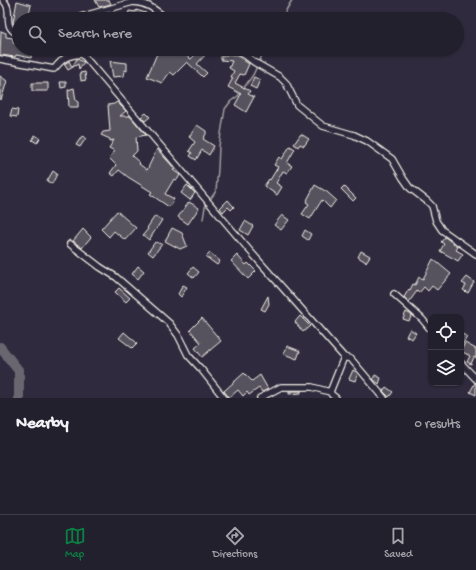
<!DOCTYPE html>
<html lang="en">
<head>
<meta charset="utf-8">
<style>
	:root { --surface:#23202e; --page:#2b2836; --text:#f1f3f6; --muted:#a3a3aa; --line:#403e4a; --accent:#0b8043 }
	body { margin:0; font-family:"Gochi Hand",sans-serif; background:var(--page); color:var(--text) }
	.controls { position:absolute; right:12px; bottom:12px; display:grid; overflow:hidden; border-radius:8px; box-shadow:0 1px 3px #0004 }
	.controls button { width:36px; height:36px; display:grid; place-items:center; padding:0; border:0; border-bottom:1px solid var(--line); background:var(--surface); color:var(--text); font:20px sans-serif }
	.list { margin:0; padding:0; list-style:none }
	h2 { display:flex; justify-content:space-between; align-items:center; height:52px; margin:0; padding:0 16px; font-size:17px }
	h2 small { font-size:13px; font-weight:400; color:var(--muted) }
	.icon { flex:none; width:22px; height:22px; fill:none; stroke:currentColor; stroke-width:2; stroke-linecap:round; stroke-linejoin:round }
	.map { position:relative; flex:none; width:476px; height:398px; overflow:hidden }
	.search { position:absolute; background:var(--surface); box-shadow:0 1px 3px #0004; left:12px; right:12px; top:12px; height:44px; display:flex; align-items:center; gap:10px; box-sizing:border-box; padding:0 14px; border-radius:22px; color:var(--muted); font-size:15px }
	.sheet { height:116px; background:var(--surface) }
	nav { display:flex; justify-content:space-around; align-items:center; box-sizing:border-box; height:56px; border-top:1px solid var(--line); background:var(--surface); font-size:11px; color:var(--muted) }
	nav a { display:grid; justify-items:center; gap:2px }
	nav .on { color:var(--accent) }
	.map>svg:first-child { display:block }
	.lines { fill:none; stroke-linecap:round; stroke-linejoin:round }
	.stream { stroke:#a19ea0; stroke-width:1.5 }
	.river { stroke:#6a6670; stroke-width:10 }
	.building { fill:#56525f; stroke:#f4f1e8 }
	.minor-casing { stroke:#f4f1e8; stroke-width:8 }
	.minor { stroke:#2f2a3d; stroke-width:5.5 }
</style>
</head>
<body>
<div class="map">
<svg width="476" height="398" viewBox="0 0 476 398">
	<rect width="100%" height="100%" fill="#2f2a3d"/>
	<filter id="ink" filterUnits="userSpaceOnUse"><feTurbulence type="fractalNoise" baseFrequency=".025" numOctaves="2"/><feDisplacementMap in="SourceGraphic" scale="8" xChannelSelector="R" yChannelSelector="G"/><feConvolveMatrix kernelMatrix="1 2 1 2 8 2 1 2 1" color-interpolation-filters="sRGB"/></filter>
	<g filter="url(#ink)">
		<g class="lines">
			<path class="stream" d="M281 19 292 0
				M243 89 253 75 265 49
				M209 201 216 191 218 169 219 146 225 109 231 101 238 96 240 92
				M203 219 205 207 207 205"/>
			<path class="river" d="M0 347 19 371V398"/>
		</g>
		<path class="building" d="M95 0H109L111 4 99 7Z
			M17 1 31 5 28 19 19 18V26L14 24 13 22Z
			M136 10 146 13 145 17 128 15 129 11 136 12Z
			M1 31 6 33V37L13 38V43L19 44V49H32L31 58 16 55 15 57 0 55Z
			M159 49H176L191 59 201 49 206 54 197 64 207 73 203 77 187 62 174 75 170 72 162 83 147 77Z
			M226 54 236 55 249 64 244 75 240 74 235 83 250 91 248 94 254 97 246 112 235 105 241 94 228 87 233 78 231 77 234 71 229 68 232 61 221 60V56H226Z
			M77 59 84 62 79 69 78 64 68 70 64 64 69 61 72 67Z
			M110 61 127 63V71L125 70 124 76 113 77Z
			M85 72 86 80 81 81 80 73Z
			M0 76 7 81 1 100H0Z
			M254 77 260 80 256 89 250 86Z
			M60 82H66V87L61 88Z
			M32 83H48V91H32Z
			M74 88 76 101H78V107H69L68 90Z
			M117 102 126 111 120 116H130L146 135 136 137 137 151 132 156 140 163 139 164 147 170 157 149 175 169 173 170 180 175 177 180 174 179 165 194 174 199 169 207 150 194 152 192 128 177 119 170 114 176 110 173 116 165 109 158 115 151 109 148 114 140 110 141V139L101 135 103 132 110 131 108 105 114 104Z
			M12 109 18 110 17 117 10 116Z
			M146 113 150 117 145 121 141 117Z
			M197 125 206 131V134L203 139 214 146 209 155 202 150 196 160 190 156 192 153 189 151 195 142 189 137Z
			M301 134 309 139 304 146 300 144 298 147 294 144Z
			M35 135 40 138 37 143 32 140Z
			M82 136 86 138 80 147 76 145Z
			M290 146 295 149 287 163 292 166 287 173 283 171 276 183 282 187 277 195 264 186 269 179 270 180 278 167 274 165 279 157 282 159Z
			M53 171 57 174 52 184 47 181Z
			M187 185 195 193 190 200 181 193Z
			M315 185 327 192 336 200 330 208 322 200 310 219 302 214 309 204 306 202Z
			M344 186 356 198 353 201 341 189Z
			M228 200 234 207 231 210 228 207 223 212 220 208Z
			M189 202 199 208 188 224 178 217Z
			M117 211 136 228 125 240 114 231 109 237 101 229Z
			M282 215 289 220 281 230 274 225Z
			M155 216 162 220 149 240 143 235 148 229 147 228Z
			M245 221 253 226 248 235 240 230Z
			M172 228 182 233 187 246 180 249 165 241Z
			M83 229 91 237 82 248 73 241Z
			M305 230 311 234 308 240 302 236Z
			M445 237 458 247 456 250 463 254 458 261 440 251 444 244 441 242Z
			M155 242 162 244 153 256 148 252Z
			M361 251 370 256 366 262 358 257Z
			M210 253 220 261 217 265 206 257Z
			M237 255 246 265 248 263 256 271 248 279 231 261Z
			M433 259 451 274 437 290 432 286 428 291 424 287 419 293 417 291 409 302 404 297 409 289 410 290 413 284 415 285 419 277 423 279Z
			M138 266 144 271 138 279 132 274Z
			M193 267 199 272 194 278 188 273Z
			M467 277 474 282 468 293 463 290 466 285 462 283Z
			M183 285 187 287 181 297 178 294Z
			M119 288 130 298 126 302 115 292Z
			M268 296 269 304 265 311 261 309Z
			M406 312 412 315 409 321 403 319Z
			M300 316 310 326 303 332 295 322Z
			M202 318 221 341 202 357 195 348 201 343 190 330Z
			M410 329 416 333 412 339 406 336Z
			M124 332 137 343 132 348 119 338Z
			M461 333 467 337 461 347Z
			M465 343 476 349V358L474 357 471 364 467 362 470 356 461 351Z
			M287 346 300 351 297 359 284 354Z
			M353 370 358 373 355 381 349 379Z
			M244 373 252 381 260 375 268 389 262 392 259 388 249 395 247 392 243 396 238 390 229 398 224 391Z
			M375 375 381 378 379 384 373 379Z
			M475 383H476V395L470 392Z
			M386 387 393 392 389 397 383 391Z
			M289 391H301V393L289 394Z"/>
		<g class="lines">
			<g class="minor-casing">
				<path id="minor" d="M3 0C15 11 0 27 19 34
					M73 19 133 2C149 3 155 10 167 19
					M78 49 250 251 344 357 351 359 384 398
					M237 49 254 62 280 77 286 83 297 105 323 126 354 135 367 141 392 159 403 178 410 188 427 201 432 206 436 221 442 230 476 254
					M0 59 54 69C64 57 66 56 81 54
					M70 244 100 267 116 277 169 323 178 335 188 355 201 369 224 398
					M394 294 422 319 431 330
					M461 363 476 379
					M330 392 344 357
					M260 398 281 387H312L330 392 332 395 336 398"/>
			</g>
			<use href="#minor" class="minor"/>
		</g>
	</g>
</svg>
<div class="controls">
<button><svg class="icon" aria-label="locate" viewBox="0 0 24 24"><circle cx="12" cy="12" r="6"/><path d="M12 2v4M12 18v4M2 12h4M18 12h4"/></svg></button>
<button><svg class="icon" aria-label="layers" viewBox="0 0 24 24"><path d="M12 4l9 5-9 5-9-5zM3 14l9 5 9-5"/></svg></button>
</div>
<div class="search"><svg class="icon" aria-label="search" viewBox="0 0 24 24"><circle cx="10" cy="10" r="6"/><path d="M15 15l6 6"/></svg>Search here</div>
</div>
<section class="sheet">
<h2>Nearby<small>0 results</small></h2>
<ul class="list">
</ul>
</section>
<nav>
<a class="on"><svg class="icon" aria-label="map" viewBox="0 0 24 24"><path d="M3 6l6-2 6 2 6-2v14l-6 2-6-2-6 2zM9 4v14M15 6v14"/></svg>Map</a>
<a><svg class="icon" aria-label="directions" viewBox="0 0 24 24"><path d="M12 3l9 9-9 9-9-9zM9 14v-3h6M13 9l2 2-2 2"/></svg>Directions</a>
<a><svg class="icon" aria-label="saved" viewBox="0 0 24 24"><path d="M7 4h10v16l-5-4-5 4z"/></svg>Saved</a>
</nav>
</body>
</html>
